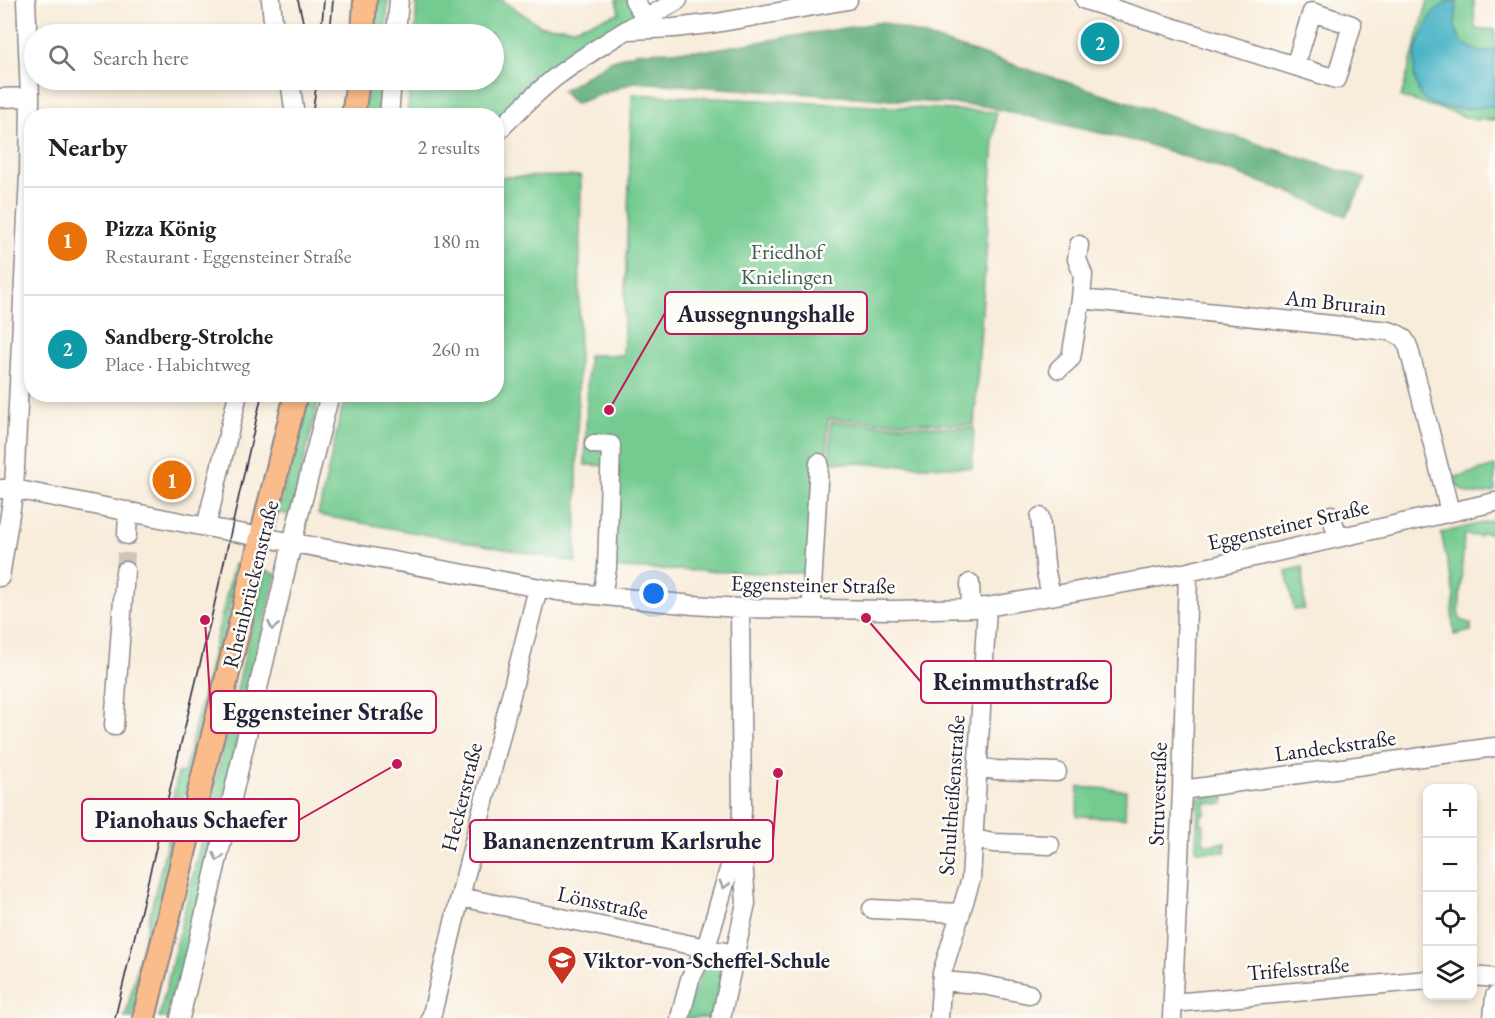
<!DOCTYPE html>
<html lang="en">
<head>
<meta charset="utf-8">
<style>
	:root { --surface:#fff; --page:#f6f6f6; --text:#202124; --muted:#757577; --line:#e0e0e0; --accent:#2563eb }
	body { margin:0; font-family:"EB Garamond",serif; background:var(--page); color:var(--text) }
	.controls { position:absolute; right:18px; bottom:18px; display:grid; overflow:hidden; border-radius:12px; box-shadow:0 3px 9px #0003 }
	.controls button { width:54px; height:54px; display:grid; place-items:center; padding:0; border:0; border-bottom:2px solid var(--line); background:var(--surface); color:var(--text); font:30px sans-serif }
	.you { position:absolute; left:654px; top:594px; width:21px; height:21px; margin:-15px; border:4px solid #fff; border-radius:50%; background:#1a73e8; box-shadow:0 0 0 9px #1a73e833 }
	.badge { display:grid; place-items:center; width:39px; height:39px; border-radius:50%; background:var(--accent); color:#fff; font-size:20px; font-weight:700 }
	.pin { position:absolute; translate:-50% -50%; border:3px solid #fff; box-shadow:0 2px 6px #0006 }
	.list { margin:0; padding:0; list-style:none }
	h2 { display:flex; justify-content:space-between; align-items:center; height:78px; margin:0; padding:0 24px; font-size:26px }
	h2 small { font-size:20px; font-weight:400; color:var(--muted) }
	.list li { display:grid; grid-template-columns:39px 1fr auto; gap:18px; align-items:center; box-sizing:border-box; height:108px; padding:0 24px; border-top:2px solid var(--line) }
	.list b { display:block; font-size:22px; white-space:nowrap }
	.list p { margin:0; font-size:20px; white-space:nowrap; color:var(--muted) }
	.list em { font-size:20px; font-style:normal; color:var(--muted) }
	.icon { flex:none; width:33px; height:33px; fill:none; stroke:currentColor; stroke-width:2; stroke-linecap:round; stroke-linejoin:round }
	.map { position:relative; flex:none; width:1495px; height:1018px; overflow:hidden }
	.search { position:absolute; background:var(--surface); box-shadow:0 3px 9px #0003; left:24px; top:24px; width:480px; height:66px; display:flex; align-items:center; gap:15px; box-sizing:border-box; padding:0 21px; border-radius:33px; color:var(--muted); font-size:22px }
	.panel { position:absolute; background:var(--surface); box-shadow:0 3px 9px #0003; left:24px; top:108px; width:480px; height:294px; border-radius:24px }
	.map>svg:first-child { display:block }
	.green { fill:#73cb90; stroke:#4a7666; stroke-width:1.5 }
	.forest { fill:#5eaf7a; stroke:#40685a; stroke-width:1.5 }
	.water { fill:#46b2c4; stroke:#346a80; stroke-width:1.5 }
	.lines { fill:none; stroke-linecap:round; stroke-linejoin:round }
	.minor-tunnel { stroke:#cdc4ba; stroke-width:18; stroke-dasharray:18 9; stroke-linecap:butt }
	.minor-casing { stroke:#8d878a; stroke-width:21 }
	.major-casing { stroke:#8d878a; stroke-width:26 }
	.minor { stroke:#fff; stroke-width:18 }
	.major { stroke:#f9bc8a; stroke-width:22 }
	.tram { stroke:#22223b; stroke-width:1.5 }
	.oneway { stroke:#9c9ca7 }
	.labels { text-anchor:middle; stroke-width:5; stroke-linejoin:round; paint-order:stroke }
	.park-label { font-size:22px; fill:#3e5d59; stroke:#fdfcf7 }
	.street-label { font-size:22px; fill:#22223b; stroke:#fdfcf7 }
	.poi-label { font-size:22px; font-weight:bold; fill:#22223b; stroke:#fdfcf7; text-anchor:start }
	.leader { fill:none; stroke:#c2185b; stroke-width:2 }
	.callout-dot { fill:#c2185b; stroke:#fdfcf7; stroke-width:2 }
	.callout { fill:#fdfcf7; stroke:#c2185b; stroke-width:2 }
	.callout-label { font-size:24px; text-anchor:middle; font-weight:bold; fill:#22223b }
</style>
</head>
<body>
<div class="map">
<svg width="1495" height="1018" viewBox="0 0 1495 1018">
	<rect width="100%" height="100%" fill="#fdfcf7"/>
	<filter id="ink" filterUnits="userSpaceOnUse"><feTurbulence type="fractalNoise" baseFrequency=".0167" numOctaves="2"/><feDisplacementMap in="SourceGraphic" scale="12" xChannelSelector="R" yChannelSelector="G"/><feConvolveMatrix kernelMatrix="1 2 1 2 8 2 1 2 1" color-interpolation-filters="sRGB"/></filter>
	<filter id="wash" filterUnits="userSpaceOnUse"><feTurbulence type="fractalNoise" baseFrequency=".008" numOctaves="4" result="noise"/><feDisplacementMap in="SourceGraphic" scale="24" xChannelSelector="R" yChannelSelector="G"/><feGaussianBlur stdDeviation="1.35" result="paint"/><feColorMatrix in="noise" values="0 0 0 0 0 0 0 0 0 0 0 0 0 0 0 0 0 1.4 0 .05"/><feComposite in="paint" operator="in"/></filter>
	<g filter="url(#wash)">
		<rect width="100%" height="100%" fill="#f8ecda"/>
		<path class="green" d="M375 0H388L386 34H372Z
			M417 0H502L541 26 574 28 619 13 616 0H630L639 16 497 120 496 116H407L411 80H494V34H415Z
			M1428 0H1474L1475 29H1495V120H1476L1401 97Z
			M368 80H382L378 115 364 116Z
			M632 94 996 112 974 425 828 419 827 463 809 573H761L615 568 619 466 585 465 588 355H623Z
			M581 176 576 562 318 515 345 395 496 394 497 177Z
			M307 395H320L291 515 278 513Z
			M831 422 974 428 972 468 830 462Z
			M1495 466V491C1475 496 1463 498 1452 478Z
			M1495 520V534L1481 533 1480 536 1464 535 1459 615 1461 620 1471 624V631L1454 635 1452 612 1454 594 1441 533Z
			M234 564 240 565 187 792 170 813 178 772 184 773Z
			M1303 567 1304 609 1294 610 1286 571Z
			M265 571 276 574 172 1018H159Z
			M1078 787 1126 790 1125 818 1077 816Z
			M1200 797H1224L1223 804 1205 803V814H1202L1201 824H1204L1203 843 1214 845 1215 843H1225V852L1196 851 1198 798Z
			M181 811 133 1018H125L172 822Z
			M706 964 718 966 724 988 717 1018H683Z"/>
		<path class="forest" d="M882 22 1366 179 1346 216 1287 191 1147 144 984 106 634 82 574 104 562 91 610 61 638 52 708 50Z"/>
		<path class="water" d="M1449 1 1457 2 1455 27 1462 43 1481 53 1495 50V106L1465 109 1440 107 1430 103 1420 96 1414 75 1416 49 1433 12Z"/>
	</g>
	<g filter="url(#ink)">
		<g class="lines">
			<path class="minor-tunnel" d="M125 571 127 535"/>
			<g class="minor-casing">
				<path id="minor" d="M271 0 273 21 277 34
					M634 0 645 18
					M1085 0 1336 79 1352 25 1312 12 1295 66
					M629 30 674 28 716 23 848 0
					M396 34 399 0
					M290 80 295 116
					M0 98 30 97
					M389 116 392 80
					M496 133C516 113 535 93 557 76 595 48 637 23 678 0
					M1079 245 1077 259 1083 275 1081 299
					M1059 369 1071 358 1081 299 1389 331C1401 335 1405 337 1409 349L1450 512
					M594 444 611 445 607 568 602 595
					M0 489H14L206 527 557 591 693 605 740 608 895 610 971 608 987 607 1188 572 1495 502
					M1331 515 1338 537
					M1040 517 1046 572 1051 596
					M206 527 238 394
					M127 535 128 511
					M0 577 14 489 29 175 30 97 26 0
					M970 583 971 608
					M812 609V589L819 463
					M114 726 125 571
					M978 767 996 770 1057 772
					M1182 790 1495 747
					M974 839 993 843 1050 845
					M460 897 735 954
					M872 909 961 913
					M1472 976 1495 978
					M941 981 979 984 1029 994
					M1173 1003 1428 980
					M180 1018 298 519 330 394
					M431 1018 460 897 538 588
					M680 1018 690 979 706 948 737 842
					M721 1018 746 903 741 829 742 810 740 608
					M939 1018 942 973 971 879 987 607
					M1172 1018 1182 790 1188 572
					M1493 1018 1495 996"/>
			</g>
			<g class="major-casing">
				<path id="major" d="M363 34 365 0
					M353 116 358 80
					M144 1018 296 394"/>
			</g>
			<use href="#minor" class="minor"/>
			<use href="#major" class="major"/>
			<path class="tram" d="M298 0 306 34
				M321 34 324 0
				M330 34 333 0
				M312 116 317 80
				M115 1018 214 606 262 394"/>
		</g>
		<defs><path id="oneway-chevron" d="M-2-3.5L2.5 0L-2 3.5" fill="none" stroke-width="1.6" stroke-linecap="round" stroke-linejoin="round" transform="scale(1.5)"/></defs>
		<g class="oneway">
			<use href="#oneway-chevron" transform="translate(273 626) rotate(103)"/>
			<use href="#oneway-chevron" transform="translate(218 857) rotate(103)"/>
			<use href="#oneway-chevron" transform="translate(724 885) rotate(106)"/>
		</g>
	</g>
	<defs>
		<g id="school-pin" transform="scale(1.5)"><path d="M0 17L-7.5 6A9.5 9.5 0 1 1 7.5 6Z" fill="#c8321e" stroke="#fdfcf7"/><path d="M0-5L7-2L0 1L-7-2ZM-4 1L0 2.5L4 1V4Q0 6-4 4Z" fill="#fff"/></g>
	</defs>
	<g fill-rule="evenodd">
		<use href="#school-pin" x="562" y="960"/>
	</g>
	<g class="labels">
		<g class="park-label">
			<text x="787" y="259">Friedhof<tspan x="787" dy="25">Knielingen</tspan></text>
		</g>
		<g class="street-label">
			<text transform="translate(1336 302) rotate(6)" y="8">Am Brurain</text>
			<text transform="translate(1288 524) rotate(-13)" y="8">Eggensteiner Straße</text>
			<text transform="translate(250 584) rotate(-76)" y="8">Rheinbrückenstraße</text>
			<text transform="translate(813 584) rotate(1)" y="8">Eggensteiner Straße</text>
			<text transform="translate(1335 745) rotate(-8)" y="8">Landeckstraße</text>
			<text transform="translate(1157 794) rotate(-88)" y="8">Struvestraße</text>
			<text transform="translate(951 795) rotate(-86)" y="8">Schultheißenstraße</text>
			<text transform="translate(461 797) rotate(-76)" y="8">Heckerstraße</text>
			<text transform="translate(603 902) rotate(12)" y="8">Lönsstraße</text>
			<text transform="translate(1298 968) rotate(-5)" y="8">Trifelsstraße</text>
		</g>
		<g class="poi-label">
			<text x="583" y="968">Viktor-von-Scheffel-Schule</text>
		</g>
	</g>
	<path class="leader" d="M609 410L665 313M866 618L921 682M205 620L211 712M397 764L299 820M778 773L773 841"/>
	<g class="callout-dot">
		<circle cx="609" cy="410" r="6"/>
		<circle cx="866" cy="618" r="6"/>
		<circle cx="205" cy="620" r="6"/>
		<circle cx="397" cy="764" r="6"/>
		<circle cx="778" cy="773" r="6"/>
	</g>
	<g class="callout">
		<rect x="665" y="292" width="202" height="42" rx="6"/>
		<rect x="921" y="661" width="190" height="42" rx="6"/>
		<rect x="211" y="691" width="225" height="42" rx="6"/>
		<rect x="82" y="799" width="217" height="42" rx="6"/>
		<rect x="470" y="820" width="303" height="42" rx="6"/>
	</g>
	<g class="callout-label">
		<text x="766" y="322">Aussegnungshalle</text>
		<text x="1016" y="690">Reinmuthstraße</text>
		<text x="323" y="720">Eggensteiner Straße</text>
		<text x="191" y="828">Pianohaus Schaefer</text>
		<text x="622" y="849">Bananenzentrum Karlsruhe</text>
	</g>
</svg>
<div class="controls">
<button>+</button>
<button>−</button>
<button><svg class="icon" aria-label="locate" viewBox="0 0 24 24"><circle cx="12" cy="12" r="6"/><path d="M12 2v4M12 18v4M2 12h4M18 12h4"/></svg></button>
<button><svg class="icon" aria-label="layers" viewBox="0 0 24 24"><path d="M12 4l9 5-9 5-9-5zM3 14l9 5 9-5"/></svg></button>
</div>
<div class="you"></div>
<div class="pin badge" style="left:172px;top:480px;background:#e8710a">1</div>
<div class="pin badge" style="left:1100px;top:42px;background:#0f9aa8">2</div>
<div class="search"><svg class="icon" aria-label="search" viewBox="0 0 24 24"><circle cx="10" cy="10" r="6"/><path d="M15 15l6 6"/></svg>Search here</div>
<section class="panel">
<h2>Nearby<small>2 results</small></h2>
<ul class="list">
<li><span class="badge" style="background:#e8710a">1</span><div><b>Pizza König</b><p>Restaurant · Eggensteiner Straße</p></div><em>180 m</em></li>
<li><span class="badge" style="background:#0f9aa8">2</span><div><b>Sandberg-Strolche</b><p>Place · Habichtweg</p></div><em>260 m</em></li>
</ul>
</section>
</div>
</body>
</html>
